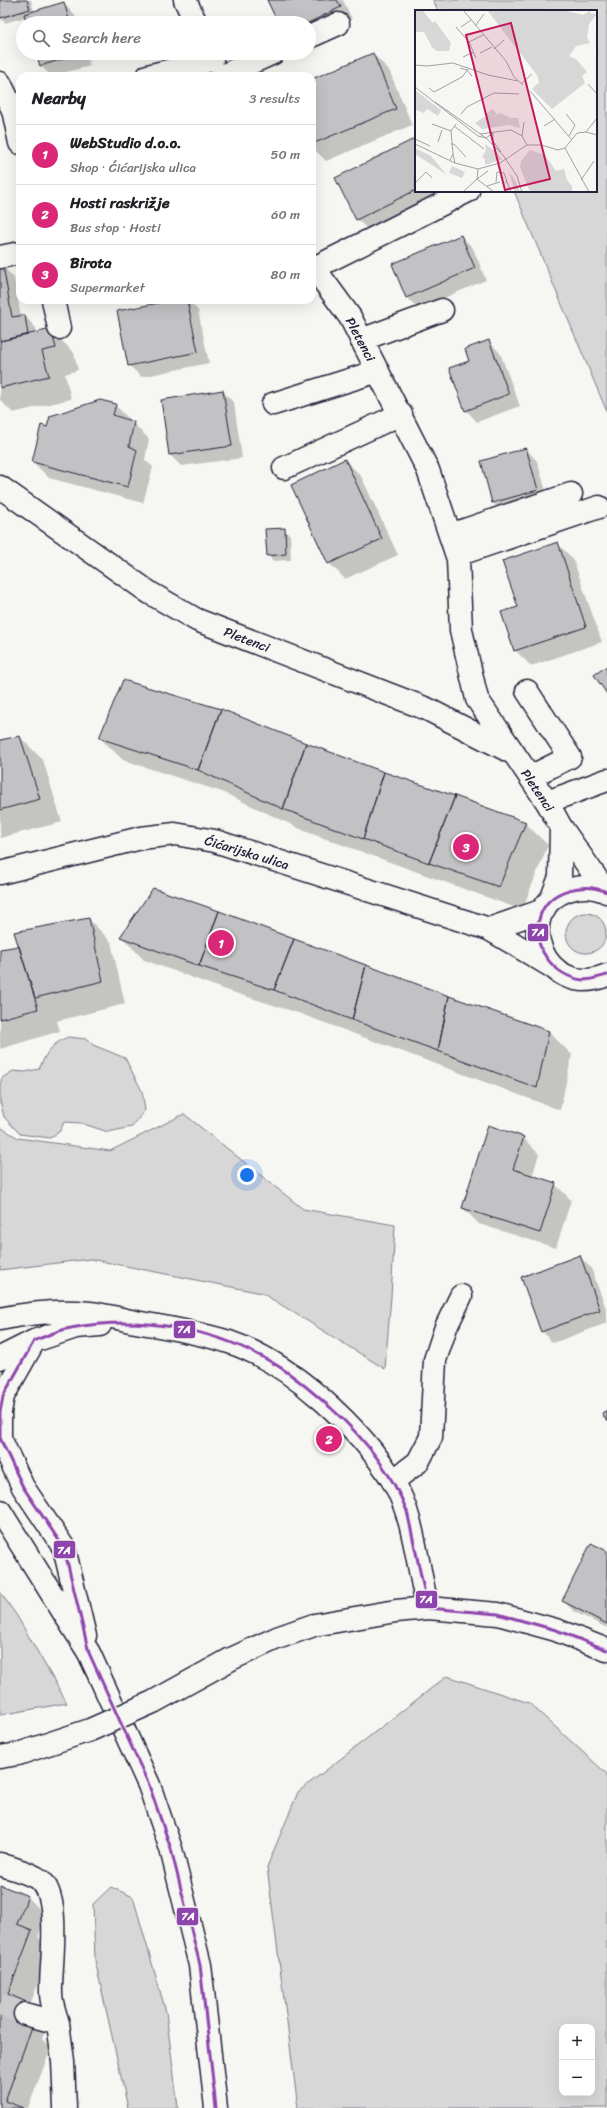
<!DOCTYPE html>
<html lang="en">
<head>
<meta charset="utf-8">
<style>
	:root { --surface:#fff; --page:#f2f2f2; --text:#202124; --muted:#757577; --line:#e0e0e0; --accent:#db2777 }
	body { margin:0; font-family:Sriracha,sans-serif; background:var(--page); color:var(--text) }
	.controls { position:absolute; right:12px; bottom:12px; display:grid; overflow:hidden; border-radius:8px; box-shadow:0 4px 16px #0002 }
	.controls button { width:36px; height:36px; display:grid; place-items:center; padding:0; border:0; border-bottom:1px solid var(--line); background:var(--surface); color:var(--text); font:20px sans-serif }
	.you { position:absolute; left:247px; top:1175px; width:14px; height:14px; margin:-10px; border:3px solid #fff; border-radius:50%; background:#1a73e8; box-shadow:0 0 0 6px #1a73e833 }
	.badge { display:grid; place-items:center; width:26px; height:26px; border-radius:50%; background:var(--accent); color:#fff; font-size:13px; font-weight:700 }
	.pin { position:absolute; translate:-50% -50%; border:2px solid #fff; box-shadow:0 1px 4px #0006 }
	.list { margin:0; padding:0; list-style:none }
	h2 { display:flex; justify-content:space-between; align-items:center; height:52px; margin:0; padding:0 16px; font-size:17px }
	h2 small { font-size:13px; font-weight:400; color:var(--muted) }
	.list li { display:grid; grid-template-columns:26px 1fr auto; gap:12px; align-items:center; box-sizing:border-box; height:60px; padding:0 16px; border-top:1px solid var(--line) }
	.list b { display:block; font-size:15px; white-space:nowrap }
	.list p { margin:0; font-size:13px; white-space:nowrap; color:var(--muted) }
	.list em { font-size:13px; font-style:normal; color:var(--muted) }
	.icon { flex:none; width:22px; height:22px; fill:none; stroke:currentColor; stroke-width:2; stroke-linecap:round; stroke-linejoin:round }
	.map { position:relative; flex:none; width:607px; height:2108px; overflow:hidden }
	.search { position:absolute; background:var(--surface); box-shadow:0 4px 16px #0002; left:16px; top:16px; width:300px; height:44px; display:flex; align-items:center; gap:10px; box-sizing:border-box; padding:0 14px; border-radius:22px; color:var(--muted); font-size:15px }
	.panel { position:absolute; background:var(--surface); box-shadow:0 4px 16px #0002; left:16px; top:72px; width:300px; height:232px; border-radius:12px }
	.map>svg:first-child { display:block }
	.green { fill:#d7d7d7; stroke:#7c7c89; fill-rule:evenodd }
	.shadow { fill:#0003 }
	.building { fill:#c2c2c4; stroke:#22223b }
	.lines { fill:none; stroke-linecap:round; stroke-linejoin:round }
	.minor-tunnel { stroke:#cccccd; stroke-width:22; stroke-dasharray:22 11; stroke-linecap:butt }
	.minor-casing { stroke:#22223b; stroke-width:25 }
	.major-casing { stroke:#22223b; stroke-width:25 }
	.minor { stroke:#f6f6f2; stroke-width:22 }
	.major { stroke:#f6f6f2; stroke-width:22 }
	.minor-bridge-casing { stroke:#22223b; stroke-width:25; stroke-linecap:butt }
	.minor-bridge { stroke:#f6f6f2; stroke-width:22 }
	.bus-1-casing { stroke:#f6f6f2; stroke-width:6 }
	.bus-1 { stroke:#8e44ad; stroke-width:3 }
	.labels { text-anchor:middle; stroke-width:4; stroke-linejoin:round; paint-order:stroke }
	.street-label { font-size:13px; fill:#22223b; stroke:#f6f6f2 }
	.inset-road { fill:none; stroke:#a1a1a9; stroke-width:1 }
	.view { fill:#c2185b; fill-opacity:0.15; stroke:#c2185b; stroke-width:2 }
	.inset-edge { fill:none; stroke:#22223b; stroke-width:2 }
	.line-badge { stroke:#f6f6f2; stroke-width:1.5 }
	.badge-label { font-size:11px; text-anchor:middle; font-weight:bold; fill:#fff }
</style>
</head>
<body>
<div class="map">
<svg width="607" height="2108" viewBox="0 0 607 2108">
	<rect width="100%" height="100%" fill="#f6f6f2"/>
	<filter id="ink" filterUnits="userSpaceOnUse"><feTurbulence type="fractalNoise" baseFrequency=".025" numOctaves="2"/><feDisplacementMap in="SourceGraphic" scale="8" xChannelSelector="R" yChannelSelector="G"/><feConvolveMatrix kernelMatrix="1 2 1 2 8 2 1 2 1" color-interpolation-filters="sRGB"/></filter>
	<g filter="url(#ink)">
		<path class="green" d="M433 0H607V412L514 191H596V11H438Z
			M566 933a20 20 0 1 1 40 0a20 20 0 1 1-40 0Z
			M68 1037 87 1039 93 1045 125 1058 142 1091 145 1110 132 1127 108 1132 81 1123 64 1122 60 1131 50 1138 20 1134 4 1117 0 1101V1085L2 1078 13 1071 25 1072 39 1069C47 1052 50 1045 68 1037Z
			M184 1114 303 1209 395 1225 391 1297 385 1369 262 1293 90 1259 0 1270V1127L18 1138 110 1151Z
			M0 1592 17 1616 67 1703 0 1715Z
			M447 1676 529 1703 607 1774V2108H298L267 1867 298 1792ZM562 2027H592V2093H562Z
			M111 1887 133 1897 166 2012 178 2108H128L95 1960 93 1904Z"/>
		<path class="shadow" d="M0 0H31L34 12 63 3 75 15 77 23H28L26 17 5 23 0 18Z
			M268 0H343L352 19 309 39V23H280Z
			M37 53H86L90 66 51 76 41 66Z
			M373 54 389 70 412 125 326 161 312 147V80Z
			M416 139V191H448L369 231 357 219Z
			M461 236 473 248 486 280 418 309 407 297Z
			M3 266 14 278 21 317 25 316 36 328 37 333 51 330 74 353 78 370 65 374 71 399 13 413 0 400V267Z
			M179 300H188L198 310 209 363 141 377 129 365Z
			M489 341 500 353 520 406 477 422 466 410Z
			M223 391 234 403 242 458 181 466 170 455 162 400Z
			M115 405 149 439 145 460 153 467 143 503 49 478 33 462 48 428Z
			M526 449 537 461 549 501 505 514 493 503Z
			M345 460 361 476 398 555 345 579 329 563Z
			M284 529 290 535 291 560 273 561 268 555Z
			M557 543 573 559 602 642 531 666 515 650Z
			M20 737 43 760 62 822 0 838V741Z
			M100 738 306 744 525 823 548 845 522 910 307 832 222 792 123 760Z
			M89 919 111 942 125 1004 57 1021 60 1031 0 1049V950L20 946Z
			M122 937 449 997 549 1032 572 1055 560 1110 298 1013 223 989 144 960Z
			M523 1138 539 1154 532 1177 555 1184 571 1200 556 1248 479 1224 463 1208Z
			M579 1256 591 1268 607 1311V1323L553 1343 542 1331Z
			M607 1553V1628L575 1612 563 1601Z
			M0 1886 27 1896 46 1916 38 1937 51 1950 30 2005 48 2023 42 2039 51 2048 28 2108H0Z"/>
		<path class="building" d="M0 0H27L30 9 0 18Z
			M267 0H337L341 7 308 23H278Z
			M64 2 70 23H27L24 14Z
			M36 53H79V54L40 66Z
			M373 53 396 109 312 144V79Z
			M416 138V190L356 220 335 178Z
			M461 235 475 268 406 298 392 264Z
			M3 265 12 317 25 315 28 335 0 341V266Z
			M174 300H187L198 352 128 366 117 311Z
			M51 329 56 348 42 351 49 376 0 388V341Z
			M489 340 509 394 465 411 449 368 469 361 465 349Z
			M223 390 232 446 169 455 161 400Z
			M100 400 116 404 113 415 134 422 129 446 137 450 128 487 32 462 41 425 47 427 50 416Z
			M526 448 538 490 492 503 481 461Z
			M345 459 382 539 328 564 291 485Z
			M285 528 286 554 267 556 265 529Z
			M558 542 586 627 514 651 501 612 518 607 502 561Z
			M607 666V694L594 675Z
			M123 680 221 709 198 770 99 738Z
			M221 709 306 743 283 809 198 770Z
			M20 736 40 799 0 810V740Z
			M306 743 384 772 363 839 283 809Z
			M384 772 455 796 429 863 363 839Z
			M455 796 526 822 499 887 429 863Z
			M153 888 219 911 199 966 120 937Z
			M219 911 294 939 274 990 199 966Z
			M89 918 103 981 35 998 14 932Z
			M294 939 366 965 352 1020 274 990Z
			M19 946 38 1009 0 1019V949Z
			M366 965 449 996 438 1051 352 1020Z
			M449 996 549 1031 537 1088 438 1051Z
			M488 1125 524 1137 513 1169 556 1183 540 1233 462 1208Z
			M580 1255 600 1310 541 1332 521 1277Z
			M607 1410V1422L602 1413Z
			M591 1543 607 1551V1624L562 1601Z
			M0 1885 28 1896 17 1924 32 1930 8 1994 29 2003 22 2023 32 2027 5 2101 23 2108H0Z"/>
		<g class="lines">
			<path class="minor-tunnel" d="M0 2005 25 2014"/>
			<g class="minor-casing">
				<path id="minor" d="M185 0 196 23
					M309 37 338 24
					M148 76 212 60
					M222 76 273 53
					M0 83 13 110 20 108
					M13 110 20 143
					M0 257 20 253
					M312 265 350 317 428 470 458 559 461 630 477 699 547 802 561 827
					M314 268 468 191
					M53 300 59 328
					M361 340 442 310
					M273 404 378 371
					M284 468 401 414
					M0 487 150 593 197 620 427 709 511 752
					M450 535 571 494
					M457 555 599 507
					M527 691 570 757 530 777
					M547 802 607 780
					M0 873 141 838 175 834 215 841 489 929
					M607 892C594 886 582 885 568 890 509 910 544 1002 607 975
					M551 900 560 877 561 827 606 892
					M544 910 489 929 551 966
					M393 1481 418 1462 431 1437 435 1360 446 1327 461 1296
					M231 1659 277 1638 314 1625 396 1611 428 1608 498 1614 556 1630 607 1650
					M0 1757 18 1754
					M0 1864C13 1869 29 1872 40 1880 62 1897 50 1967 51 1993 51 2003 55 2013 58 2023
					M25 2014 58 2023 63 2061 65 2108"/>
			</g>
			<g class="major-casing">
				<path id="major" d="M0 1319C28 1313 62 1310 90 1313 107 1315 124 1320 141 1323 171 1328 200 1333 229 1342 289 1362 360 1427 393 1481 415 1518 417 1567 428 1608
					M0 1358 34 1341
					M0 1511 89 1653 149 1785 171 1849 200 1965 216 2108
					M85 1636 64 1548 23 1487 0 1438V1412L3 1396 34 1341 76 1327 100 1325"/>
			</g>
			<use href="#minor" class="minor"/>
			<use href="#major" class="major"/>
			<g class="minor-bridge-casing">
				<path id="minor-bridge" d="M18 1754 90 1730 153 1702 231 1659"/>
			</g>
			<use href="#minor-bridge" class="minor-bridge"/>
			<g class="bus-1-casing">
				<path id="bus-1" d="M607 892C584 882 549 889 540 916 530 946 553 976 583 980 590 980 600 977 607 975
					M216 2108 200 1965 171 1849 149 1785 89 1653 64 1548 23 1487 0 1438V1412L3 1396 34 1341C46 1336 58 1330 71 1328 140 1315 218 1328 278 1366 297 1378 315 1394 332 1409 364 1438 391 1471 407 1511L428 1608 498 1614 556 1630 607 1650"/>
			</g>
			<use href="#bus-1" class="bus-1"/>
		</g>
	</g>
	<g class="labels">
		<g class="street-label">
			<text transform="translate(361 339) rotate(62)" y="5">Pletenci</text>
			<text transform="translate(247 639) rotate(21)" y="5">Pletenci</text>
			<text transform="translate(538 790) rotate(56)" y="5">Pletenci</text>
			<text transform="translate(247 852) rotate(17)" y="5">Ćićarijska ulica</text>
		</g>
	</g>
	<g transform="translate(415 10)">
		<rect width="182" height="182" fill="#f6f6f2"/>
		<path d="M0 0H7L18 13 20 11 36 33 34 41H22L17 37 9 22H0ZM72 0H148L168 5 176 0 175 3 182 4 174 14 172 27 175 33 161 36 154 46 161 49 172 62 167 66 170 73 137 99 117 79 124 72 122 65ZM0 80 26 100 23 106 12 99 9 103 1 100ZM77 99 82 104 76 108 85 103 96 108H103L105 118 94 115 67 119 60 113 69 107 73 108 71 104ZM70 134 82 143 87 149 70 155V149L67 147 71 140ZM0 138 16 146 32 165 0 144ZM115 140 130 145 141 161 149 159 152 170 157 176V182H115L105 157 106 151ZM37 156 50 162 47 168 34 163ZM94 162 100 170 105 182H100Z" fill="#d7d7d7"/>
		<path class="inset-road" d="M48 0 91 51 99 67 108 75M60 16 69 4M41 17 54 32 68 25M46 17 56 10M54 32 61 48M79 39 89 30M65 43 77 37M48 47 59 42M0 55 12 56 38 53 73 65 103 71M45 58 52 60 57 66M106 74 117 64M173 74 182 84M0 77 63 126 71 128 78 123M14 78 19 82 47 67 54 58M115 81 156 129M20 92 71 128 88 145 102 166 107 182M46 104 52 97 79 83 104 84M151 104 160 115 154 126M17 114 36 121M39 116 69 139M129 116 140 109M171 122 182 108M78 123V131L86 142M65 124 96 120 107 126 112 135M107 126 109 112M0 129 15 136M23 132 27 120M0 134 40 153 63 159 85 153 112 135H126L143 140 150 138 162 123 171 122 182 125M36 134H39L51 147M150 138 174 182M38 144 36 121 41 114M35 150 38 144 40 153M73 161 62 169 79 182M166 170 179 151M81 172 82 162 89 163 92 172M90 172H92L96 182M0 173 11 162 17 168M72 176 85 172M48 182 62 169 63 159"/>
		<path class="view" d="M96 13 135 169 90 180 51 25Z"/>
		<rect width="182" height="182" class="inset-edge"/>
	</g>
	<g class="line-badge">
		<rect x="527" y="923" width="22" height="19" rx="4" fill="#8e44ad"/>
		<rect x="173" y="1320" width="23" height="19" rx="4" fill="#8e44ad"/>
		<rect x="53" y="1540" width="23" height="19" rx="4" fill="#8e44ad"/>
		<rect x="415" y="1590" width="23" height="19" rx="4" fill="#8e44ad"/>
		<rect x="176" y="1907" width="23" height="19" rx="4" fill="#8e44ad"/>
	</g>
	<g class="badge-label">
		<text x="538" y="936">7A</text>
		<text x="184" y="1333">7A</text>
		<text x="64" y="1554">7A</text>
		<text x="426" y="1603">7A</text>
		<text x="188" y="1920">7A</text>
	</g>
</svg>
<div class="controls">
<button>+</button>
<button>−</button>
</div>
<div class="you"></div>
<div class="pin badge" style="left:221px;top:943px">1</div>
<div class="pin badge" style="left:329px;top:1439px">2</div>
<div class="pin badge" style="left:466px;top:847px">3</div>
<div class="search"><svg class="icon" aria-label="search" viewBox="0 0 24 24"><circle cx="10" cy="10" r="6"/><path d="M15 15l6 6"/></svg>Search here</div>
<section class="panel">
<h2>Nearby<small>3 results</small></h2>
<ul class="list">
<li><span class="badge">1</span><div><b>WebStudio d.o.o.</b><p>Shop · Ćićarijska ulica</p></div><em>50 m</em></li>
<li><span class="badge">2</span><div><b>Hosti raskrižje</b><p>Bus stop · Hosti</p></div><em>60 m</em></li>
<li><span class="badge">3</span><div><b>Birota</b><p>Supermarket</p></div><em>80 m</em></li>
</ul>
</section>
</div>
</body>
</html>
